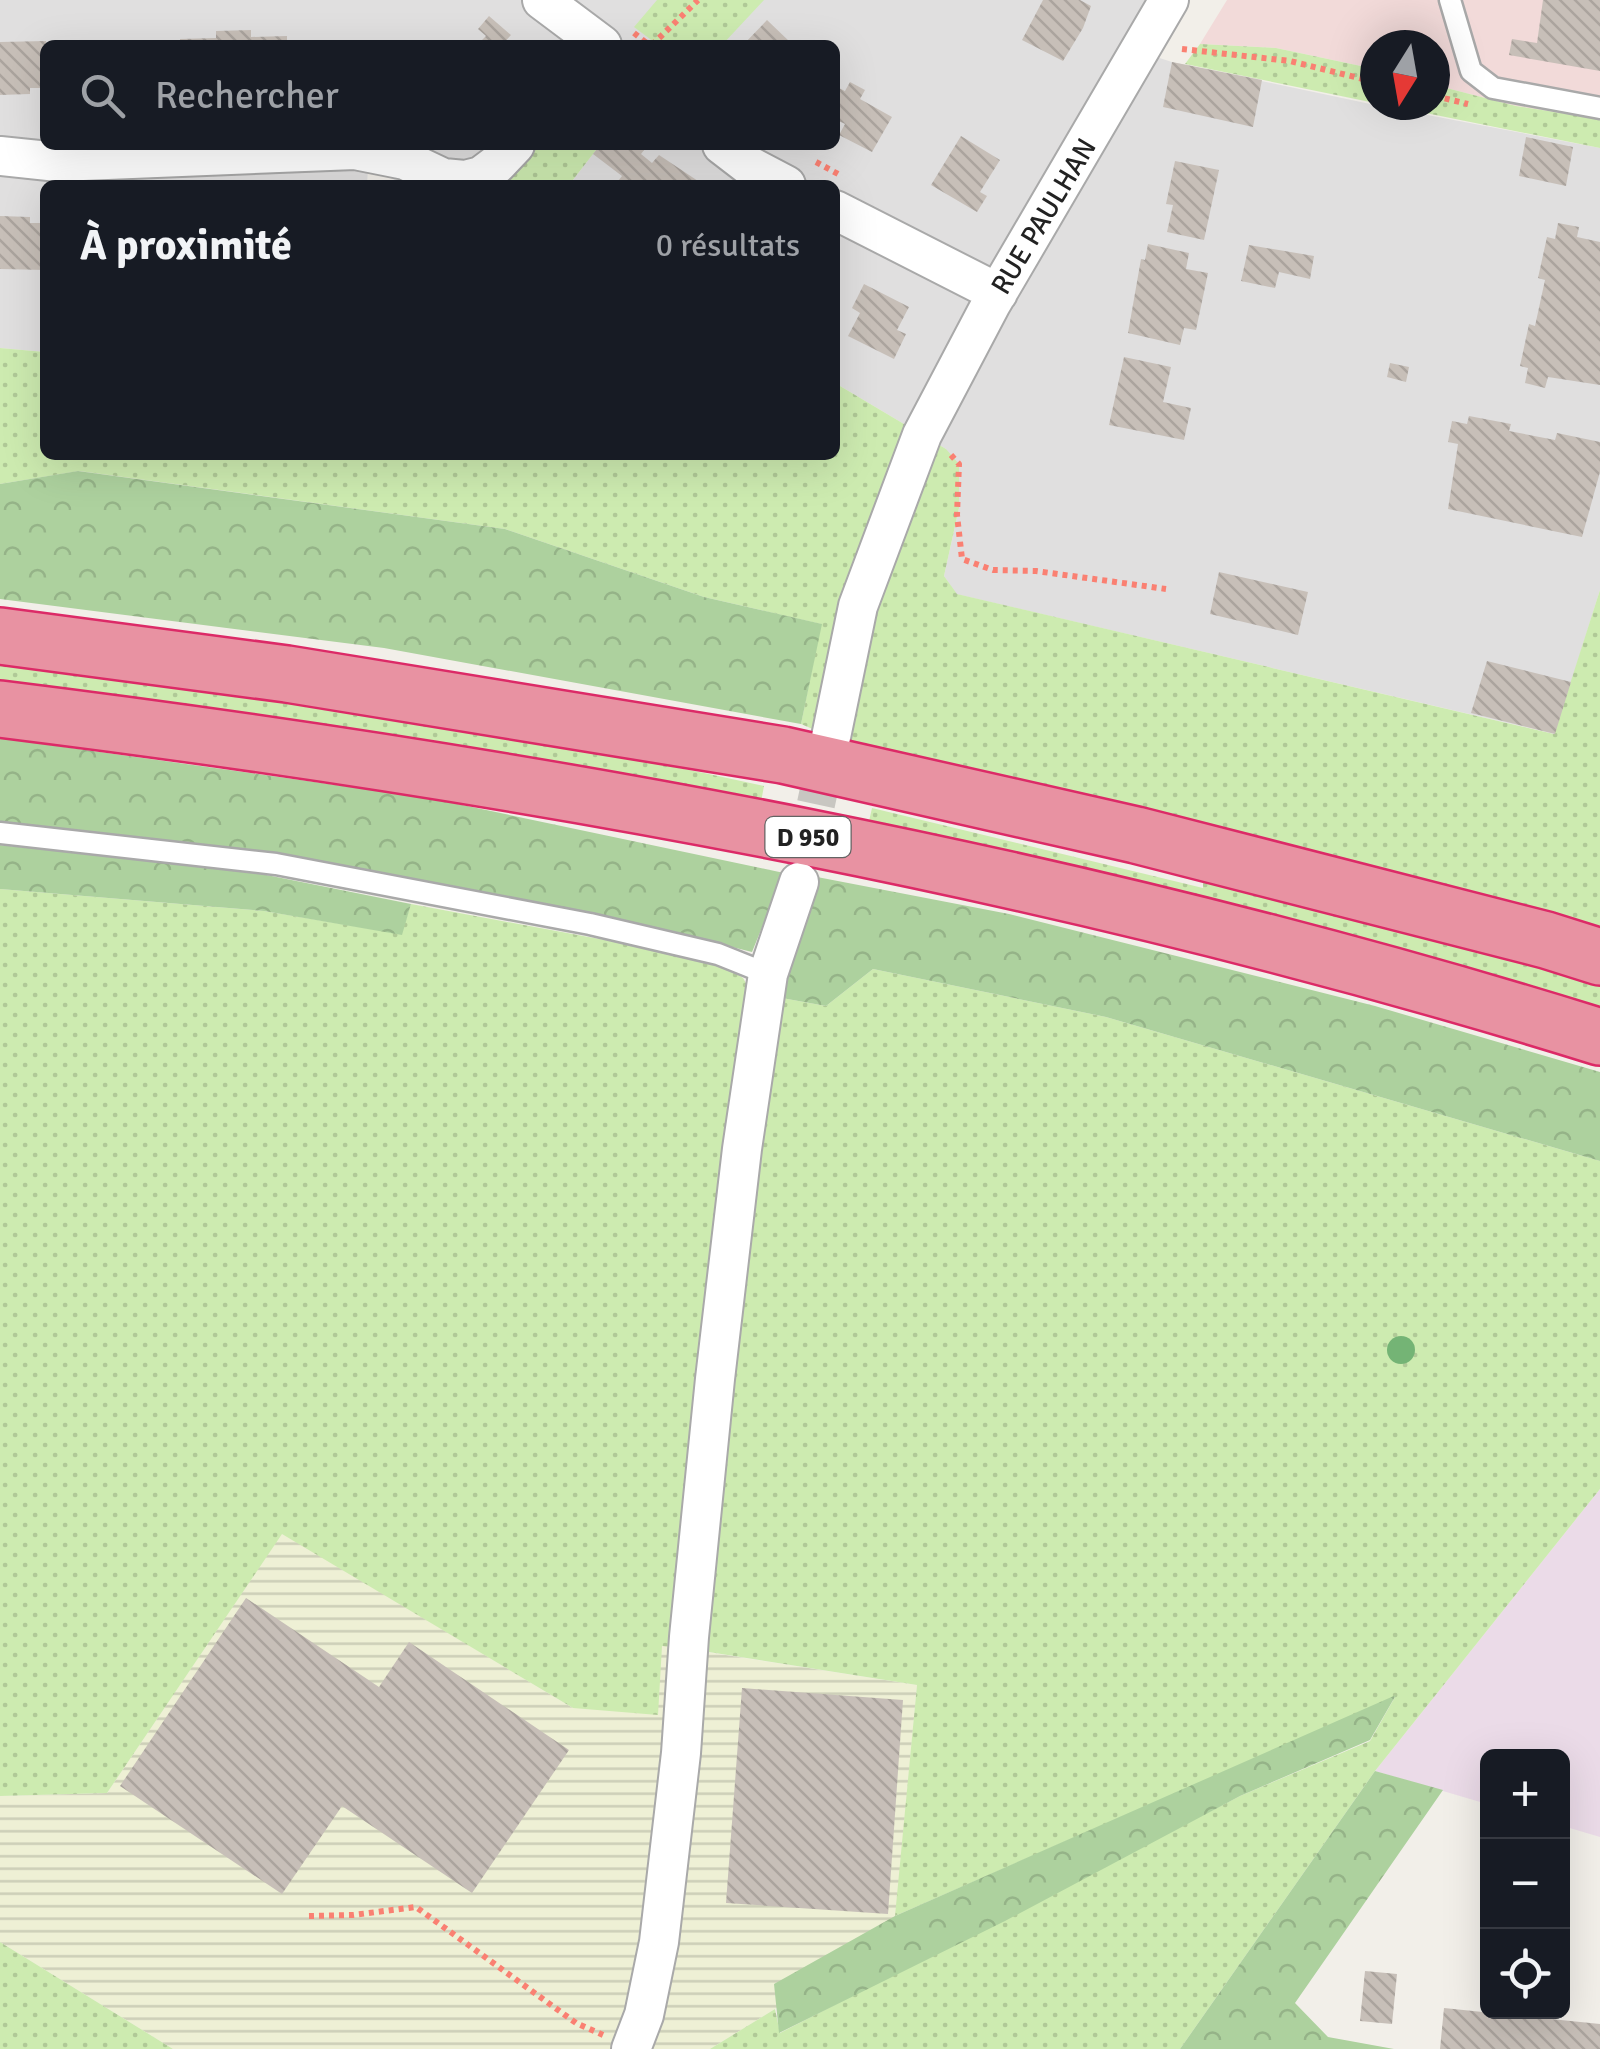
<!DOCTYPE html>
<html lang="fr">
<head>
<meta charset="utf-8">
<style>
	:root { --surface:#171b24; --page:#20242c; --text:#f1f3f6; --muted:#9ea1a6; --line:#363941 }
	body { margin:0; font-family:Signika,sans-serif; background:var(--page); color:var(--text) }
	.controls { position:absolute; right:30px; bottom:30px; display:grid; overflow:hidden; border-radius:15px; box-shadow:0 10px 40px #0002 }
	.controls button { width:90px; height:90px; display:grid; place-items:center; padding:0; border:0; border-bottom:2px solid var(--line); background:var(--surface); color:var(--text); font:50px sans-serif }
	.compass { position:absolute; left:1360px; top:30px; width:90px; height:90px; border-radius:50%; background:var(--surface); box-shadow:0 10px 40px #0002; rotate:191deg }
	.list { margin:0; padding:0; list-style:none }
	h2 { display:flex; justify-content:space-between; align-items:center; height:130px; margin:0; padding:0 40px; font-size:42px }
	h2 small { font-size:32px; font-weight:400; color:var(--muted) }
	.icon { flex:none; width:55px; height:55px; fill:none; stroke:currentColor; stroke-width:2; stroke-linecap:round; stroke-linejoin:round }
	.map { position:relative; flex:none; width:1600px; height:2049px; overflow:hidden }
	.search { position:absolute; background:var(--surface); box-shadow:0 10px 40px #0002; left:40px; top:40px; width:800px; height:110px; display:flex; align-items:center; gap:25px; box-sizing:border-box; padding:0 35px; border-radius:15px; color:var(--muted); font-size:38px }
	.panel { position:absolute; background:var(--surface); box-shadow:0 10px 40px #0002; left:40px; top:180px; width:800px; height:280px; border-radius:15px }
	.map>svg:first-child { display:block }
	.residential { fill:#e0dfdf }
	.commercial { fill:#f2dad9 }
	.industrial { fill:#ebdbe8 }
	.farmland { fill:url(#farmland-rules) }
	.grass { fill:url(#grass-dots) }
	.forest { fill:url(#forest-crowns) }
	.building { fill:url(#building-back-hatch) }
	.lines { fill:none; stroke-linecap:round; stroke-linejoin:round }
	.street-tunnel { stroke:#c8c6c1; stroke-width:38; stroke-dasharray:38 19; stroke-linecap:butt }
	.lane-casing { stroke:#a9a9a9; stroke-width:25 }
	.street-casing { stroke:#a9a9a9; stroke-width:42 }
	.highway-casing { stroke:#dc2a67; stroke-width:60 }
	.path { stroke:#fa8072; stroke-width:6; stroke-dasharray:5 5; stroke-linecap:butt }
	.lane { stroke:#fff; stroke-width:20 }
	.street { stroke:#fff; stroke-width:38 }
	.highway { stroke:#e892a2; stroke-width:55 }
	.tree { fill:#74b475 }
	.labels { text-anchor:middle; stroke-width:8; stroke-linejoin:round; paint-order:stroke }
	.shield { fill:#fff; stroke:#646464; stroke-width:2.5 }
	.shield-label { font-size:25px; font-weight:bold; fill:#222 }
	.street-label { font-size:28px; fill:#222; stroke:#fff }
</style>
</head>
<body>
<div class="map">
<svg width="1600" height="2049" viewBox="0 0 1600 2049">
	<defs>
		<pattern id="farmland-rules" width="6" height="5" patternUnits="userSpaceOnUse" patternTransform="scale(2.5)"><rect width="6" height="5" fill="#eef0d5"/><path d="M0 2.5h6" fill="none" stroke="#ccceb7"/></pattern>
		<pattern id="grass-dots" width="8" height="8" patternUnits="userSpaceOnUse" patternTransform="scale(2.5)"><rect width="8" height="8" fill="#cdebb0"/><path d="M2 2h.1M6 6h.1" fill="none" stroke="#b0c997" stroke-width="1.8" stroke-linecap="round"/></pattern>
		<pattern id="forest-crowns" width="20" height="18" patternUnits="userSpaceOnUse" patternTransform="scale(2.5)"><rect width="20" height="18" fill="#add19e"/><path d="M2 6a3 3 0 1 1 6 0M12 15a3 3 0 1 1 6 0" fill="none" stroke="#95b388"/></pattern>
		<pattern id="building-back-hatch" width="6" height="6" patternUnits="userSpaceOnUse" patternTransform="scale(2.5)"><rect width="6" height="6" fill="#c7bfb8"/><path d="M-1 5l2 2M0 0l6 6M5-1l2 2" fill="none" stroke="#aba49e"/></pattern>
	</defs>
	<rect width="100%" height="100%" fill="#f2efe9"/>
	<path class="residential" d="M0 0H1169L1141 52 1172 62 1375 105 1600 148V590L1555 734 956 594 944 576 959 508 946 449 835 383V185H569L600 145H835V45H45V145H533L498 185H406L368 168 367 185H45V352L0 348Z"/>
	<path class="commercial" d="M1227 0H1600V119L1516 106 1435 85V45H1375V69L1276 48 1200 44Z"/>
	<path class="industrial" d="M1600 1489V1837L1563 1826 1562 1756H1488L1487 1804 1375 1771Z"/>
	<path class="farmland" d="M282 1533 573 1708 662 1645 917 1685 894 1936 710 2049H173L0 1942V1796L107 1793Z"/>
	<path class="grass" d="M657 0H764L722 45H658L634 27Z
		M1200 44 1276 48 1375 69V103L1185 64Z
		M1435 85 1516 106 1600 119V148L1386 105H1435Z
		M533 145H600L569 185H498Z
		M0 348 45 352V455H835V383L946 449 959 464V508L944 576 957 594 1554 734 1600 590V927L1501 899 831 737 801 724 821 624 704 597 505 529 79 471 0 484Z
		M0 662C255 699 513 730 764 786L760 807 305 722 0 681Z
		M872 808 1203 888V872L1600 983V1012L867 830Z
		M0 889 264 911 401 934 411 904 718 961 743 978 755 998 673 1647 662 1646 658 1715 573 1708 282 1534 107 1793 0 1796Z
		M873 969 1106 1017 1600 1161V1489L1375 1771 1180 2049H710L775 2009 780 2033 1240 1796 1370 1741 1395 1697 895 1916 917 1685 696 1650 782 998 826 1006Z
		M0 1942 173 2049H0Z"/>
	<path class="forest" d="M78 471 505 529 704 597 822 624 801 724 384 648 0 599V484Z
		M0 738 429 798 784 873 752 952 648 926 259 853 0 821Z
		M0 845 247 871 411 904 402 935 264 911 0 889Z
		M817 877 1009 914 1375 1006 1600 1072V1161L1106 1017 873 969 826 1006 782 998 786 961Z
		M1396 1695 1370 1740 1240 1796 1005 1921 779 2033 774 1984 895 1916Z
		M1375 1771 1443 1790 1295 2003 1328 2037 1394 2049H1180Z"/>
	<path class="building" d="M1043 0H1080L1091 6 1083 28 1063 61 1022 40Z
		M1543 0H1600V71L1509 55 1512 39 1537 43Z
		M489 16 511 35 502 45H477L486 36 478 29Z
		M767 20 793 45H743Z
		M251 30V37L287 36V45H180V39L216 38V31Z
		M46 41 45 88H30V94L0 95V42Z
		M1172 62 1262 80 1253 127 1163 107Z
		M850 82 865 90 860 99 892 117 872 152 839 135 845 124 835 119V86L845 91Z
		M961 136 1000 160 980 192 987 196 977 212 931 185Z
		M1526 137 1573 147 1566 186 1519 176Z
		M600 145H648L641 154 652 163 659 155 704 185H615L622 176 593 154Z
		M1175 161 1219 170 1204 240 1167 232 1173 205 1166 204Z
		M0 216 30 217V223H45V270L0 269Z
		M1558 223 1579 227 1577 237 1600 242V385L1548 377 1545 388 1525 383 1528 368 1520 366 1529 324 1535 326 1545 280 1538 278 1547 237 1555 239Z
		M1148 244 1189 253 1186 269 1208 273 1196 330 1184 328 1180 345 1128 333 1141 259 1145 260Z
		M1249 245 1314 256 1310 279 1279 272 1275 288 1241 281Z
		M864 284 909 307 897 330 906 334 894 359 848 336 860 313 852 308Z
		M1124 357 1171 367 1163 402 1191 408 1184 440 1109 425Z
		M1390 363 1409 367 1406 382 1387 377Z
		M1469 416 1511 424 1509 431 1555 440 1557 433 1600 442V472L1582 537 1448 509 1458 444 1448 442 1452 421 1467 424Z
		M1219 572 1308 592 1298 635 1210 614Z
		M1487 661 1571 682 1555 734 1471 713Z
		M246 1598 379 1687 409 1642 569 1750 472 1893 342 1806 282 1894 120 1786Z
		M742 1688 903 1700 888 1914 726 1903Z
		M1365 1971 1397 1974 1392 2024 1360 2021Z
		M1444 2008 1600 2024V2049H1440Z"/>
	<g class="lines">
		<path class="street-tunnel" d="M804 860 829 743"/>
		<g class="lane-casing">
			<path id="lane" d="M1450 0 1471 71 1493 88 1600 108
				M0 833 276 864 590 924 718 954 768 974"/>
		</g>
		<g class="street-casing">
			<path id="street" d="M542 0 602 45
				M722 145 748 165 786 185
				M0 156 58 162 355 150 405 160 443 178 465 180 481 176 497 164 515 145
				M835 210 998 293
				M831 737 858 606 922 435 991 304 1169 0
				M631 2049 644 2015 659 1942 681 1753 689 1637 715 1379 742 1149 768 974 799 882"/>
		</g>
		<g class="highway-casing">
			<path id="highway" d="M0 636 287 674 783 755 1136 835 1546 940 1600 957
				M0 709C540 776 1080 875 1600 1037"/>
		</g>
		<path class="path" d="M634 33 649 45
			M652 45 698 0
			M1182 49 1290 61 1375 82
			M1435 96 1468 104
			M816 162 840 175
			M951 455 959 464 957 515 962 559 993 570 1036 571 1166 589
			M309 1916 353 1915 416 1907 576 2023 603 2035"/>
		<use href="#lane" class="lane"/>
		<use href="#street" class="street"/>
		<use href="#highway" class="highway"/>
	</g>
	<circle class="tree" cx="1401" cy="1350" r="14"/>
	<g class="labels">
		<rect class="shield" x="765.5" y="817" width="85" height="40" rx="8"/>
		<g class="shield-label">
			<text x="808" y="846">D 950</text>
		</g>
		<g class="street-label">
			<text transform="translate(1043 216) rotate(-59)" y="10">RUE PAULHAN</text>
		</g>
	</g>
</svg>
<div class="controls">
<button>+</button>
<button>−</button>
<button><svg class="icon" aria-label="locate" viewBox="0 0 24 24"><circle cx="12" cy="12" r="6"/><path d="M12 2v4M12 18v4M2 12h4M18 12h4"/></svg></button>
</div>
<svg class="compass" viewBox="-18 -18 36 36"><path d="M0-13l5 13h-10z" fill="#e53935"/><path d="M0 13l5-13h-10z" fill="#9ea1a6"/></svg>
<div class="search"><svg class="icon" aria-label="search" viewBox="0 0 24 24"><circle cx="10" cy="10" r="6"/><path d="M15 15l6 6"/></svg>Rechercher</div>
<section class="panel">
<h2>À proximité<small>0 résultats</small></h2>
<ul class="list">
</ul>
</section>
</div>
</body>
</html>
